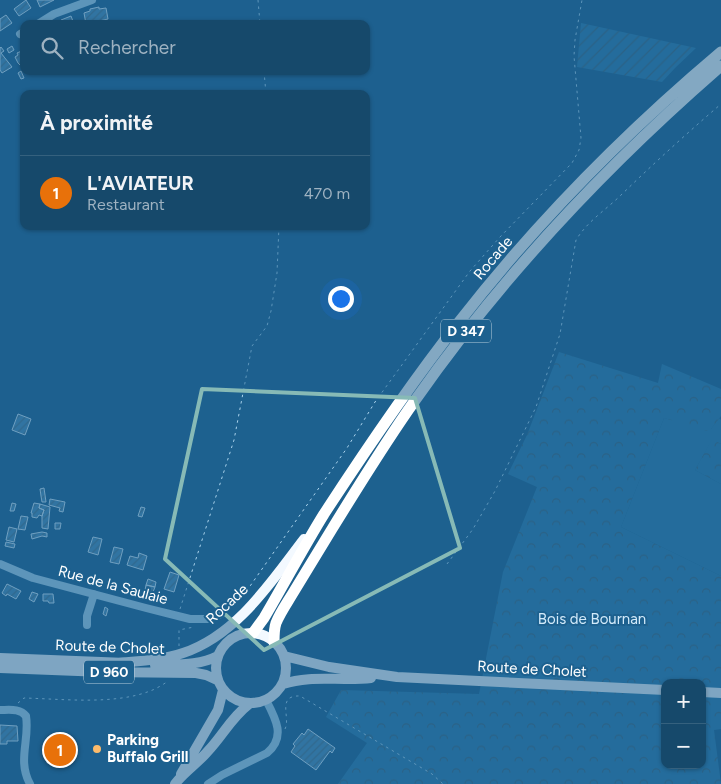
<!DOCTYPE html>
<html lang="fr">
<head>
<meta charset="utf-8">
<style>
	:root { --surface:#16496b; --page:#1f5071; --text:#f1f3f6; --muted:#9eb2c1; --line:#35617e; --accent:#8abfa5 }
	body { margin:0; font-family:Figtree,sans-serif; background:var(--page); color:var(--text) }
	.controls { position:absolute; right:15px; bottom:15px; display:grid; overflow:hidden; border-radius:10px; box-shadow:0 1px 4px #0004 }
	.controls button { width:45px; height:45px; display:grid; place-items:center; padding:0; border:0; border-bottom:1px solid var(--line); background:var(--surface); color:var(--text); font:25px sans-serif }
	.you { position:absolute; left:340px; top:298px; width:18px; height:18px; margin:-12px; border:4px solid #fff; border-radius:50%; background:#1a73e8; box-shadow:0 0 0 8px #1a73e833 }
	.badge { display:grid; place-items:center; width:32px; height:32px; border-radius:50%; background:var(--accent); color:#fff; font-size:16px; font-weight:700 }
	.pin { position:absolute; translate:-50% -50%; border:2px solid #fff; box-shadow:0 1px 5px #0006 }
	.list { margin:0; padding:0; list-style:none }
	h2 { display:flex; justify-content:space-between; align-items:center; height:65px; margin:0; padding:0 20px; font-size:21px }
	h2 small { font-size:16px; font-weight:400; color:var(--muted) }
	.list li { display:grid; grid-template-columns:32px 1fr auto; gap:15px; align-items:center; box-sizing:border-box; height:75px; padding:0 20px; border-top:1px solid var(--line) }
	.list b { display:block; font-size:19px; white-space:nowrap }
	.list p { margin:0; font-size:16px; white-space:nowrap; color:var(--muted) }
	.list em { font-size:16px; font-style:normal; color:var(--muted) }
	.icon { flex:none; width:28px; height:28px; fill:none; stroke:currentColor; stroke-width:2; stroke-linecap:round; stroke-linejoin:round }
	.map { position:relative; flex:none; width:721px; height:784px; overflow:hidden }
	.search { position:absolute; background:var(--surface); box-shadow:0 1px 4px #0004; left:20px; top:20px; width:350px; height:55px; display:flex; align-items:center; gap:12px; box-sizing:border-box; padding:0 18px; border-radius:10px; color:var(--muted); font-size:19px }
	.panel { position:absolute; background:var(--surface); box-shadow:0 1px 4px #0004; left:20px; top:90px; width:350px; height:140px; border-radius:10px }
	.map>svg:first-child { display:block }
	.grass { fill:#2d7bab }
	.forest { fill:url(#forest-crowns); fill-rule:evenodd }
	.garden { fill:url(#garden-furrows) }
	.building { fill:url(#building-hatch); stroke:#d2eafa }
	.lines { fill:none; stroke-linecap:round; stroke-linejoin:round }
	.path { stroke:#acd4ed; stroke-width:1; stroke-dasharray:2.5 4; stroke-linecap:butt }
	.minor { stroke:#acd4ed; stroke-width:8 }
	.major { stroke:#f3f9ff; stroke-width:10 }
	.highway { stroke:#fff; stroke-width:11 }
	.marked { fill:none; stroke:#87bab6; stroke-width:4; stroke-linejoin:round }
	.poi-dot { fill:#fdbb6b; stroke:#1d618f; stroke-width:2 }
	.labels { text-anchor:middle; stroke-width:4; stroke-linejoin:round; paint-order:stroke }
	.shield { fill:#1d618f; stroke:#bbd0dd; stroke-width:1 }
	.shield-label { font-size:14px; font-weight:bold; fill:#fff }
	.street-label { font-size:15px; fill:#fff; stroke:#1d618f }
	.park-label { font-size:15px; fill:#d2eafa; stroke:#1d618f }
	.poi-label { font-size:15px; font-weight:bold; fill:#fff; stroke:#1d618f; text-anchor:start }
</style>
</head>
<body>
<div class="map">
<svg width="721" height="784" viewBox="0 0 721 784">
	<defs>
		<pattern id="forest-crowns" width="20" height="18" patternUnits="userSpaceOnUse" patternTransform="scale(1.25)"><rect width="20" height="18" fill="#2d7bab"/><path d="M2 6a3 3 0 1 1 6 0M12 15a3 3 0 1 1 6 0" fill="none" stroke="#3c647c"/></pattern>
		<pattern id="garden-furrows" width="10" height="10" patternUnits="userSpaceOnUse" patternTransform="scale(1.25)"><rect width="10" height="10" fill="#2d7bab"/><path d="M-1 1l2-2M0 10L10 0M9 11l2-2" fill="none" stroke="#3c647c"/></pattern>
		<pattern id="building-hatch" width="6" height="6" patternUnits="userSpaceOnUse" patternTransform="scale(1.25)"><rect width="6" height="6" fill="#4a8db8"/><path d="M-1 1l2-2M0 6l6-6M5 7l2-2" fill="none" stroke="#4b738d"/></pattern>
	</defs>
	<rect width="100%" height="100%" fill="#1d618f"/>
	<path class="grass" d="M664 418 711 429 719 418 721 420V444L712 440 695 470 721 484V576L621 527Z"/>
	<path class="forest" d="M559 352 658 383 662 364 721 389V416L711 429 706 431 664 418 621 527 721 576V729L714 730 721 784H338L367 743 326 717 341 690 479 694 503 572 537 487 508 474 527 435ZM665 683H702V765H665Z
		M712 439 721 444V484L695 470Z"/>
	<path class="garden" d="M581 23 696 48 675 68 662 82 577 67Z"/>
	<path class="building" d="M26 0 31 8 19 16 14 9Z
		M37 0H54L40 7Z
		M99 7V9L106 8 108 19 86 24 84 13 90 11V9Z
		M6 15 12 23 0 31V19Z
		M71 16 74 24H63L61 20Z
		M12 46 14 50 9 53 7 49Z
		M1 47 4 51 1 53 12 67 2 73 0 70V48Z
		M24 50V62L20 65 18 63 15 57 18 55 17 53Z
		M21 71 24 78 21 79 18 73Z
		M18 414 31 419 25 435 12 430Z
		M44 488 46 502H42L41 496 40 489Z
		M50 499 65 502 63 512 59 511 60 508 49 505Z
		M12 503 16 504 14 511H10Z
		M34 503 40 504 39 508 44 510 42 516 39 515 37 518 32 517V513H31Z
		M40 504 50 507 48 529 42 528V516L44 510 39 508Z
		M141 507 145 508 142 517 138 516Z
		M21 516 28 517 25 530 18 529Z
		M55 523H61L60 529H55Z
		M9 527 17 529 14 542 6 540Z
		M42 532 47 533V537L42 536 32 539 31 534Z
		M93 537 102 539 98 555 88 552Z
		M6 542 15 544 14 548 5 546Z
		M114 547 123 549 119 564 110 562Z
		M139 553 147 556 143 570 127 565 130 556 138 558Z
		M170 572 179 575 174 592 164 589Z
		M148 579 156 582 155 587 146 585Z
		M7 584 21 591 16 599 7 594 6 596 2 593Z
		M146 585 155 587 153 592 145 590Z
		M32 592 38 594 34 602 29 599Z
		M43 594H53L54 603H49L48 601H43Z
		M105 607 108 609 106 616 103 614Z
		M0 725 17 726 18 741H7V744H0Z
		M308 729 335 748 332 753 330 751 316 770 291 752 295 746 293 744 302 733 304 735Z
		M47 741 71 742V764L47 763V753H49V748H47Z"/>
	<g class="lines">
		<path class="path" d="M258 0 260 24
			M264 71 266 94
			M447 564 473 529 495 491 536 407 560 334 576 240C587 222 604 211 619 197 652 165 686 134 721 104
			M180 609 234 440 252 346 267 326 271 311 277 273 279 226
			M228 609 241 599 248 589 347 448 375 402 470 271 500 237 572 163 579 150 581 138 574 56 575 40 582 0
			M179 646V630L194 627
			M18 703 24 698C63 699 114 705 150 691 156 689 162 685 167 682
			M285 729C291 718 276 695 300 696L432 774 443 784"/>
		<path class="minor" d="M38 24 54 14 92 0
			M20 34 24 32
			M0 564 33 578 146 608 190 619H208L221 614
			M87 625V616L94 594
			M0 710C9 710 20 708 26 716 30 740 17 760 30 784
			M208 784 222 775 267 753C286 737 276 719 266 700"/>
		<path class="major" d="M216 668a35 35 0 1 1 70 0a35 35 0 1 1-70 0Z
			M284 656 329 667 397 677 665 690
			M0 658 126 663
			M119 663C140 661 163 660 183 653 237 635 271 582 304 539
			M155 665C177 664 198 666 218 656
			M0 668 104 672 196 673 206 675 217 680
			M283 684C304 677 325 679 347 679 355 679 363 679 371 678
			M702 692 721 693
			M181 774 218 710 223 690
			M175 784C184 772 198 763 208 751 223 735 231 718 249 704"/>
		<path class="highway" d="M253 633 264 618C284 584 303 548 324 514 367 448 411 383 459 322 536 223 625 133 721 52
			M274 642C274 635 274 629 276 623 280 613 287 603 293 593 306 572 319 550 332 529 359 485 386 441 416 399 503 275 607 165 721 66"/>
	</g>
	<path d="M0 0H721V784H0ZM202 389 415 398 460 548 264 650 165 559Z" fill="#1d618f" fill-opacity=".55" fill-rule="evenodd"/>
	<path class="marked" d="M202 389 415 398 460 548 264 650 165 559Z"/>
	<circle class="poi-dot" cx="97" cy="749" r="5"/>
	<g class="labels">
		<g class="shield">
			<rect x="441" y="319.5" width="50" height="23" rx="4"/>
			<rect x="84" y="660.5" width="50" height="23" rx="4"/>
		</g>
		<g class="shield-label">
			<text x="466" y="336">D 347</text>
			<text x="109" y="677">D 960</text>
		</g>
		<g class="street-label">
			<text transform="translate(493 258) rotate(-50)" y="5">Rocade</text>
			<text transform="translate(113 585) rotate(15)" y="5">Rue de la Saulaie</text>
			<text transform="translate(227 604) rotate(-43)" y="5">Rocade</text>
			<text transform="translate(110 647) rotate(2)" y="5">Route de Cholet</text>
			<text transform="translate(532 669) rotate(3)" y="5">Route de Cholet</text>
		</g>
		<g class="park-label">
			<text x="592" y="624">Bois de Bournan</text>
		</g>
		<g class="poi-label">
			<text x="107" y="745">Parking<tspan x="107" dy="17">Buffalo Grill</tspan></text>
		</g>
	</g>
</svg>
<div class="controls">
<button>+</button>
<button>−</button>
</div>
<div class="you"></div>
<div class="pin badge" style="left:60px;top:750px;background:#e8710a">1</div>
<div class="search"><svg class="icon" aria-label="search" viewBox="0 0 24 24"><circle cx="10" cy="10" r="6"/><path d="M15 15l6 6"/></svg>Rechercher</div>
<section class="panel">
<h2>À proximité<small></small></h2>
<ul class="list">
<li><span class="badge" style="background:#e8710a">1</span><div><b>L'AVIATEUR</b><p>Restaurant</p></div><em>470 m</em></li>
</ul>
</section>
</div>
</body>
</html>
